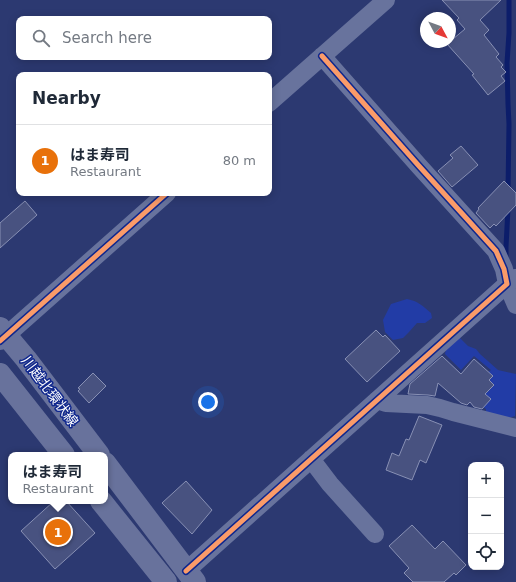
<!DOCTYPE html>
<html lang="en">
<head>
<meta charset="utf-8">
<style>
	:root { --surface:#fff; --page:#f2f2f3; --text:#1f2937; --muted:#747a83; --line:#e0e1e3; --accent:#b45309 }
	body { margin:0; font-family:"DejaVu Sans","Noto Sans JP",sans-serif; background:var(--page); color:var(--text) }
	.controls { position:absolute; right:12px; bottom:12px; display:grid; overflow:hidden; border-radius:8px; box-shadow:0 2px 10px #0003 }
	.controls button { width:36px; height:36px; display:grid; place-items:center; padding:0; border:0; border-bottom:1px solid var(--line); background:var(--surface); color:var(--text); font:20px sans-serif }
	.compass { position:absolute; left:420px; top:12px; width:36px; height:36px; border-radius:50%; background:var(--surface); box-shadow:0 2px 10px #0003; rotate:131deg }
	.you { position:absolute; left:208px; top:402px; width:14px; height:14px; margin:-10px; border:3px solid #fff; border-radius:50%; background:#1a73e8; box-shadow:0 0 0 6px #1a73e833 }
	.badge { display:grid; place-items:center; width:26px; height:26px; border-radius:50%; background:var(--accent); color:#fff; font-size:13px; font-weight:700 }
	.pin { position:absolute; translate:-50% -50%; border:2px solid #fff; box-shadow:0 1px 4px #0006 }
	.popup { position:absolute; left:8px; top:452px; width:100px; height:52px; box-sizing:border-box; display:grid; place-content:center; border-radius:8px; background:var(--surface); filter:drop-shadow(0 1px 3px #0005); font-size:13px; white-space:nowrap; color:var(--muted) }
	.popup b { font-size:15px; color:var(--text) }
	.popup::after { content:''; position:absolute; left:50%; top:100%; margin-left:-8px; border:8px solid transparent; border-top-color:var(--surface) }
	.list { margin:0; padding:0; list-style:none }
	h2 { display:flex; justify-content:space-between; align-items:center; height:52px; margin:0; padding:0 16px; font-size:17px }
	h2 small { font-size:13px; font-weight:400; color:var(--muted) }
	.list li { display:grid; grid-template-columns:26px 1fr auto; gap:12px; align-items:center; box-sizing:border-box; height:72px; padding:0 16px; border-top:1px solid var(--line) }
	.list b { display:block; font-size:15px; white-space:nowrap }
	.list p { margin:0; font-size:13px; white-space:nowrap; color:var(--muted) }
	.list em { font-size:13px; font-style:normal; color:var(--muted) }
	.icon { flex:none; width:22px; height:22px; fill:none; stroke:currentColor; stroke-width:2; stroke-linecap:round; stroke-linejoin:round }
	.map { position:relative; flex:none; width:516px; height:582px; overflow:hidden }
	.search { position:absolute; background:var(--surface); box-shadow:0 2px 10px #0003; left:16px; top:16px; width:256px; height:44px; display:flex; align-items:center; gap:10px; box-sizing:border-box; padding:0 14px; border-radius:8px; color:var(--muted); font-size:15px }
	.panel { position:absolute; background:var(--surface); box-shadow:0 2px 10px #0003; left:16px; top:72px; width:256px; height:124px; border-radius:8px }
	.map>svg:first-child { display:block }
	.green { fill:#223ca6 }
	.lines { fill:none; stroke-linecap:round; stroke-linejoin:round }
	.stream { stroke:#0c1d6a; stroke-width:5 }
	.building { fill:#485280; stroke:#8890b4 }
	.minor { stroke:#68739d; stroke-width:18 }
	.major { stroke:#68729c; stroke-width:22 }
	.cycleway-casing { stroke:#0f278e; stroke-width:8 }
	.cycleway { stroke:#fa9b69; stroke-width:5 }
	.labels { text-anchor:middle; stroke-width:3; stroke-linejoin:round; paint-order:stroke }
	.street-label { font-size:14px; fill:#fff; stroke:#0f278e }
</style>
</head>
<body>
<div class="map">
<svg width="516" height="582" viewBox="0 0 516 582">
	<rect width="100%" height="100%" fill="#2c3971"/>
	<path class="green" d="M407 299C418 301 423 306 431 313L432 318 425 323H417L409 332 403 338 393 340 385 332 383 320 391 304Z
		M459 337 468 346 476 349 480 354 498 370 516 374 515 416 502 420 486 412V409L480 404V378L491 370 474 356 461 370 445 354 446 349Z"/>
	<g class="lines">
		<path class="stream" d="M508 192 509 124 508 104 507 63 509 33V0
			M506 258V247L508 208"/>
	</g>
	<path class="building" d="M442 0H501L480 20 489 30 484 35 499 54 496 57 503 65 501 67 506 72 501 76 505 81 488 95 472 75 474 74 447 44 465 29 457 20 459 18Z
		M461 146 478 165 452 187 438 171 453 158 450 155Z
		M504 181 516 193V205L496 226 494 224 490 228 476 213 479 209 478 208Z
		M25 201 37 215 0 248V223Z
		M376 330 383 337 385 335 400 351 367 382 345 359Z
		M442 356 461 374 474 359 493 376 489 380 494 385 485 394 491 399 482 409 474 407 470 402 467 405 461 403 438 383 435 396 428 395 408 394 410 384Z
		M93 373 106 386 89 403 78 391 80 389 78 388Z
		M419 416 442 425 426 463 420 460 412 480 386 470 392 453 399 456 406 439 409 440Z
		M186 481 212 510 192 534 162 503Z
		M54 501H66L95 533 55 569 21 531Z
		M412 525 435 549 443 541 466 565 456 575 454 573 444 582H413L404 573 409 568 389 546Z"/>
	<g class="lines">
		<path class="minor" d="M269 103 386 0
			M515 278 507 284 516 305
			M0 341 167 193
			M377 400 386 403 427 405 440 408 453 412 516 428
			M311 459 330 484 375 534
			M186 571 507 284 504 269 496 251 419 166 322 56"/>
		<path class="major" d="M0 328 26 359 99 455
			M0 374 64 455
			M105 463 195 582
			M101 501 166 582"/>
		<g class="cycleway-casing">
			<path id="cycleway" d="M0 341 167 193
				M186 571 507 284 504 269 496 251 419 166 322 56"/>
		</g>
		<use href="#cycleway" class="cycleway"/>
	</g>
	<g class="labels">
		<g class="street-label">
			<text transform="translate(50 391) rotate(53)" y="5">川越北環状線</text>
		</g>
	</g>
</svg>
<div class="controls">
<button>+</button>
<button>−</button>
<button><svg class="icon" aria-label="locate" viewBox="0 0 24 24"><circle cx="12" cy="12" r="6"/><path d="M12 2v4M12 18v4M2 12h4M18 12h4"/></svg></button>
</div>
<svg class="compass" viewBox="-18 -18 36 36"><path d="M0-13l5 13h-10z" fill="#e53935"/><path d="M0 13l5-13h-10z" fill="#747a83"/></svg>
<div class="you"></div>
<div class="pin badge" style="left:58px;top:532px;background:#e8710a">1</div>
<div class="popup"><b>はま寿司</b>Restaurant</div>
<div class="search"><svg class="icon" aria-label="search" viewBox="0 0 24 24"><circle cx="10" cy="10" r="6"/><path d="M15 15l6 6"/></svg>Search here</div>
<section class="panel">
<h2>Nearby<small></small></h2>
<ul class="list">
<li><span class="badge" style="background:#e8710a">1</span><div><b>はま寿司</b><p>Restaurant</p></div><em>80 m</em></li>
</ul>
</section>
</div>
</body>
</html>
